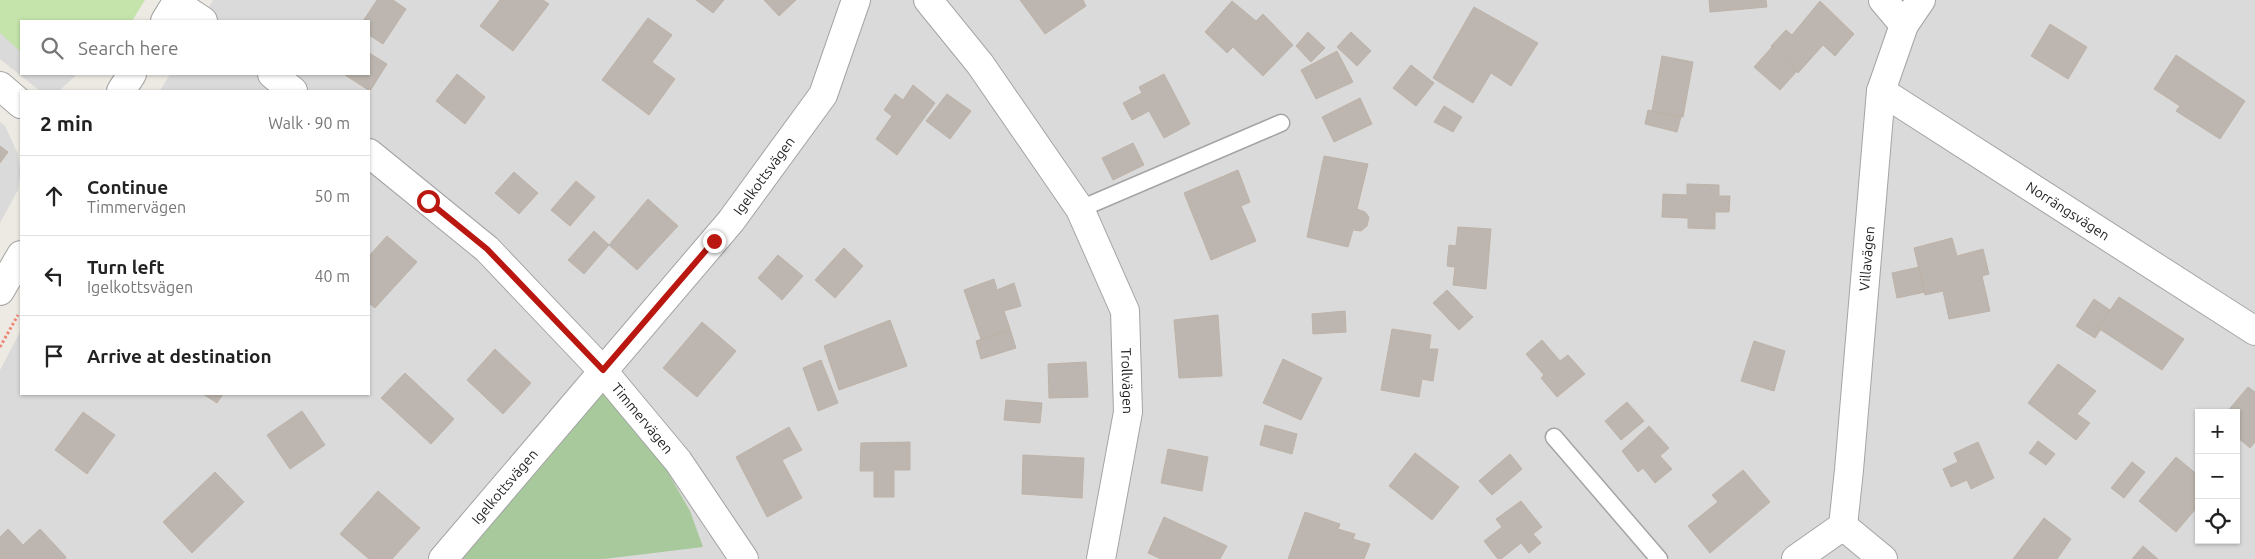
<!DOCTYPE html>
<html lang="en">
<head>
<meta charset="utf-8">
<style>
	:root { --surface:#fff; --page:#f2f2f2; --text:#222; --muted:#767676; --line:#e0e0e0 }
	body { margin:0; font-family:Ubuntu,sans-serif; background:var(--page); color:var(--text) }
	.controls { position:absolute; right:15px; bottom:15px; display:grid; overflow:hidden; border-radius:0px; box-shadow:0 1px 4px #0004 }
	.controls button { width:45px; height:45px; display:grid; place-items:center; padding:0; border:0; border-bottom:1px solid var(--line); background:var(--surface); color:var(--text); font:25px sans-serif }
	.stop { position:absolute; width:15px; height:15px; margin:-11px; border:4px solid #b91710; border-radius:50%; background:#fff }
	.stop.end { background:#b91710; border-color:#fff; box-shadow:0 1px 5px #0008 }
	.list { margin:0; padding:0; list-style:none }
	h2 { display:flex; justify-content:space-between; align-items:center; height:65px; margin:0; padding:0 20px; font-size:21px }
	h2 small { font-size:16px; font-weight:400; color:var(--muted) }
	.list li { display:grid; grid-template-columns:32px 1fr auto; gap:15px; align-items:center; box-sizing:border-box; height:80px; padding:0 20px; border-top:1px solid var(--line) }
	.list b { display:block; font-size:19px; white-space:nowrap }
	.list p { margin:0; font-size:16px; white-space:nowrap; color:var(--muted) }
	.list em { font-size:16px; font-style:normal; color:var(--muted) }
	.icon { flex:none; width:28px; height:28px; fill:none; stroke:currentColor; stroke-width:2; stroke-linecap:round; stroke-linejoin:round }
	.map { position:relative; flex:none; width:2255px; height:559px; overflow:hidden }
	.search { position:absolute; background:var(--surface); box-shadow:0 1px 4px #0004; left:20px; top:20px; width:350px; height:55px; display:flex; align-items:center; gap:12px; box-sizing:border-box; padding:0 18px; border-radius:0px; color:var(--muted); font-size:19px }
	.panel { position:absolute; background:var(--surface); box-shadow:0 1px 4px #0004; left:20px; top:90px; width:350px; height:305px; border-radius:0px }
	.map>svg:first-child { display:block }
	.residential { fill:#dbdada; fill-rule:evenodd }
	.grass { fill:#c5e4ac }
	.forest { fill:#a7c99b }
	.building { fill:#bdb6b0; stroke:#bdb2a7 }
	.lines { fill:none; stroke-linecap:round; stroke-linejoin:round }
	.service-casing { stroke:#a4a4a4; stroke-width:19 }
	.minor-casing { stroke:#a4a4a4; stroke-width:30 }
	.tertiary-casing { stroke:#a4a4a4; stroke-width:30 }
	.path { stroke:#ee8573; stroke-width:3; stroke-dasharray:2.5 2.5; stroke-linecap:butt }
	.service { stroke:#fff; stroke-width:16 }
	.minor { stroke:#fff; stroke-width:28 }
	.tertiary { stroke:#fff; stroke-width:28 }
	.route { stroke:#b91710; stroke-width:6 }
	.labels { text-anchor:middle; stroke-width:4.5; stroke-linejoin:round; paint-order:stroke }
	.street-label { font-size:14px; fill:#1d1d1d; stroke:#fff }
</style>
</head>
<body>
<div class="map">
<svg width="2255" height="559" viewBox="0 0 2255 559">
	<rect width="100%" height="100%" fill="#edeae3"/>
	<path class="residential" d="M0 0 21 21V74H77L59 91H40L0 59Z
		M213 0H2255V559H0V370L21 330V394H369V91H160L170 74H369V21H201ZM2199 413H2236V540H2199Z
		M0 122 5 126 18 154 20 172 18 190 0 223Z"/>
	<path class="grass" d="M0 0H145L132 21H21V52L0 33Z"/>
	<path class="forest" d="M605 390 662 462 690 511 703 547 604 559H455Z"/>
	<path class="building" d="M377 0H393L406 9 383 44 369 35V21H363Z
		M500 0H543L549 4 513 51 480 26Z
		M696 0H724L713 13Z
		M764 0H796L779 16Z
		M1020 0H1083L1086 6 1045 34Z
		M1709 0H1766L1767 7 1710 12Z
		M1232 1 1256 21 1263 14 1293 45 1263 76 1233 47 1227 53 1205 32Z
		M1820 1 1854 34 1835 56 1823 45 1798 73 1771 46 1786 30 1792 35Z
		M1474 7 1538 43 1511 86 1491 73 1473 103 1433 78Z
		M648 18 672 35 652 62 675 79 649 115 602 80Z
		M2050 24 2087 47 2068 79 2031 56Z
		M1308 32 1325 48 1311 62 1296 46Z
		M1351 32 1371 51 1357 66 1337 47Z
		M1772 47 1797 71 1780 90 1754 67Z
		M1337 51 1353 82 1316 99 1301 70Z
		M369 53 387 64 370 91 345 75 369 74Z
		M2176 55 2245 101 2220 139 2176 111 2180 106 2154 89Z
		M1662 56 1693 62 1683 117 1652 111Z
		M1411 65 1434 83 1416 106 1393 88Z
		M457 74 485 97 465 124 436 101Z
		M1164 74 1190 124 1164 138 1149 111 1132 120 1123 103 1142 93 1139 87Z
		M913 85 935 103 897 155 876 139 892 116 884 110 895 94 903 100Z
		M947 94 971 111 950 139 926 121Z
		M1360 98 1372 124 1334 142 1322 117Z
		M1444 106 1462 117 1453 132 1434 122Z
		M1648 110 1681 117 1677 132 1645 124Z
		M1133 143 1144 165 1113 180 1102 158Z
		M0 146 8 152 0 163Z
		M1324 156 1368 164 1357 209 1365 212 1369 217 1367 226 1361 231 1353 230 1348 247 1307 237Z
		M1238 170 1250 202 1241 206 1256 241 1211 260 1184 193Z
		M514 172 538 193 519 214 495 193Z
		M576 181 595 197 570 226 551 210Z
		M1687 184 1719 185V196H1730L1729 212H1715V229L1688 228V218L1662 217 1663 194 1687 195Z
		M648 199 678 226 637 270 609 245Z
		M1458 227 1491 229 1486 289 1453 285 1455 267 1447 266 1449 245 1456 246Z
		M594 231 609 245 584 274 568 260Z
		M387 236 417 262 375 308 369 303V256Z
		M1952 238 1957 256 1983 249 1989 274 1982 276 1990 311 1949 319 1943 291 1925 295 1914 248Z
		M844 248 863 266 835 298 815 280Z
		M778 255 803 276 782 300 758 278Z
		M1919 267 1925 292 1897 298 1892 273Z
		M994 279 997 290 1014 283 1021 306 1004 311 1010 329 981 339 964 290Z
		M1447 290 1473 317 1459 330 1433 303Z
		M2119 297 2184 339 2162 370 2098 328Z
		M2094 299 2110 310 2098 328 2101 329 2095 338 2076 326Z
		M1345 311 1346 332 1313 334 1312 314Z
		M1218 315 1222 376 1179 378 1174 320Z
		M890 320 907 366 839 390 824 346Z
		M702 322 736 351 697 397 663 368Z
		M1010 329 1016 348 981 359 976 341Z
		M1392 329 1431 335 1429 349H1438L1433 381 1422 379 1419 397 1381 390Z
		M1542 340 1560 361 1568 355 1585 374 1557 397 1541 378 1544 375 1526 354Z
		M1754 341 1785 351 1774 391 1741 381Z
		M495 349 531 383 503 414 467 380Z
		M1283 359 1322 378 1301 420 1263 403Z
		M821 360 838 403 818 411 803 368Z
		M1086 362 1088 397 1049 398 1048 364Z
		M2058 364 2096 391 2077 414 2090 423 2076 440 2028 403Z
		M405 373 454 419 431 444 381 398Z
		M2248 387 2255 392V442L2250 448 2236 436V413H2226Z
		M203 394H223L217 403Z
		M1006 400 1042 403 1040 423 1004 420Z
		M1627 402 1644 421 1621 440 1605 421Z
		M302 411 325 445 290 469 267 435Z
		M83 412 115 435 87 474 55 450Z
		M1265 425 1297 434 1292 454 1260 445Z
		M1649 426 1669 448 1660 456 1672 469 1655 483 1643 468 1638 472 1622 451Z
		M789 427 802 450 782 460 802 498 767 517 736 457Z
		M2038 441 2055 454 2046 465 2029 453Z
		M910 442V470H894V497H874V471H860L861 443Z
		M1978 442 1994 478 1971 489 1967 480 1951 487 1943 469 1958 462 1954 453Z
		M1168 449 1208 457 1202 491 1161 483Z
		M1415 453 1459 487 1432 520 1389 486Z
		M1510 454 1522 469 1492 495 1479 481Z
		M1023 455 1084 458 1082 498 1022 494Z
		M2176 457 2199 476V505L2176 532 2139 501Z
		M2132 462 2145 472 2124 498 2111 488Z
		M1743 470 1770 502 1710 553 1688 526 1718 502 1712 495Z
		M215 472 244 502 192 553 163 522Z
		M378 491 420 528 392 559H369L340 534Z
		M1521 501 1542 527 1533 534 1541 543 1529 553 1521 543 1501 559H1498L1484 541 1502 527 1496 519Z
		M1305 512 1340 524 1338 529 1355 534 1353 539 1370 544 1364 559H1288Z
		M1164 517 1227 546 1220 559H1161L1148 553Z
		M2044 518 2071 539 2057 559H2013Z
		M8 529 23 545 40 529 66 557 65 559H0V537Z
		M2143 546 2158 559H2132Z"/>
	<g class="lines">
		<g class="service-casing">
			<path id="service" d="M1080 209 1281 123
				M1554 437 1659 559"/>
		</g>
		<g class="minor-casing">
			<g id="minor">
				<path id="s1" d="M928 0 980 64 1080 209 1125 311 1128 412 1101 559"/>
				<path d="M1883 0 1904 25"/>
				<path d="M176 3 203 21"/>
				<path d="M272 74 293 91"/>
				<path d="M0 86 21 104"/>
				<path id="s2" d="M1881 91 2255 331"/>
				<path id="s3" d="M369 153 487 249 603 371 678 461 744 559"/>
				<path d="M1843 526 1883 559"/>
				<path id="s4" d="M443 559 731 221 823 95 856 0"/>
				<path id="s5" d="M1796 559 1843 526 1849 470 1881 91 1904 25 1921 0"/>
			</g>
		</g>
		<g class="tertiary-casing">
			<path id="tertiary" d="M165 21 178 0
				M121 91 132 74
				M0 291 21 255"/>
		</g>
		<path class="path" d="M0 347 18 315"/>
		<use href="#service" class="service"/>
		<use href="#minor" class="minor"/>
		<use href="#tertiary" class="tertiary"/>
	</g>
	<g class="lines">
		<path class="route" d="M428 201 487 249 603 370 714 241"/>
	</g>
	<g class="labels">
		<g class="street-label">
			<text dy="5" stroke="none"><textPath href="#s4" startOffset="500">Igelkottsvägen</textPath></text>
			<text dy="5" stroke="none"><textPath href="#s2" startOffset="222">Norrängsvägen</textPath></text>
			<text dy="5" stroke="none"><textPath href="#s5" startOffset="326">Villavägen</textPath></text>
			<text dy="5" stroke="none"><textPath href="#s1" startOffset="440">Trollvägen</textPath></text>
			<text dy="5" stroke="none"><textPath href="#s3" startOffset="382">Timmervägen</textPath></text>
			<text dy="5" stroke="none"><textPath href="#s4" startOffset="95">Igelkottsvägen</textPath></text>
		</g>
	</g>
</svg>
<div class="controls">
<button>+</button>
<button>−</button>
<button><svg class="icon" aria-label="locate" viewBox="0 0 24 24"><circle cx="12" cy="12" r="6"/><path d="M12 2v4M12 18v4M2 12h4M18 12h4"/></svg></button>
</div>
<div class="stop" style="left:428px;top:201px"></div>
<div class="stop end" style="left:714px;top:241px"></div>
<div class="search"><svg class="icon" aria-label="search" viewBox="0 0 24 24"><circle cx="10" cy="10" r="6"/><path d="M15 15l6 6"/></svg>Search here</div>
<section class="panel">
<h2>2 min<small>Walk · 90 m</small></h2>
<ul class="list">
<li><svg class="icon" aria-label="ahead" viewBox="0 0 24 24"><path d="M12 20V5M6 11l6-6 6 6"/></svg><div><b>Continue</b><p>Timmervägen</p></div><em>50 m</em></li>
<li><svg class="icon" aria-label="left" viewBox="0 0 24 24"><path d="M17 20v-9H6M10 6l-5 5 5 5"/></svg><div><b>Turn left</b><p>Igelkottsvägen</p></div><em>40 m</em></li>
<li><svg class="icon" aria-label="arrive" viewBox="0 0 24 24"><path d="M6 21V4h12l-3 4 3 4H6"/></svg><div><b>Arrive at destination</b></div></li>
</ul>
</section>
</div>
</body>
</html>
